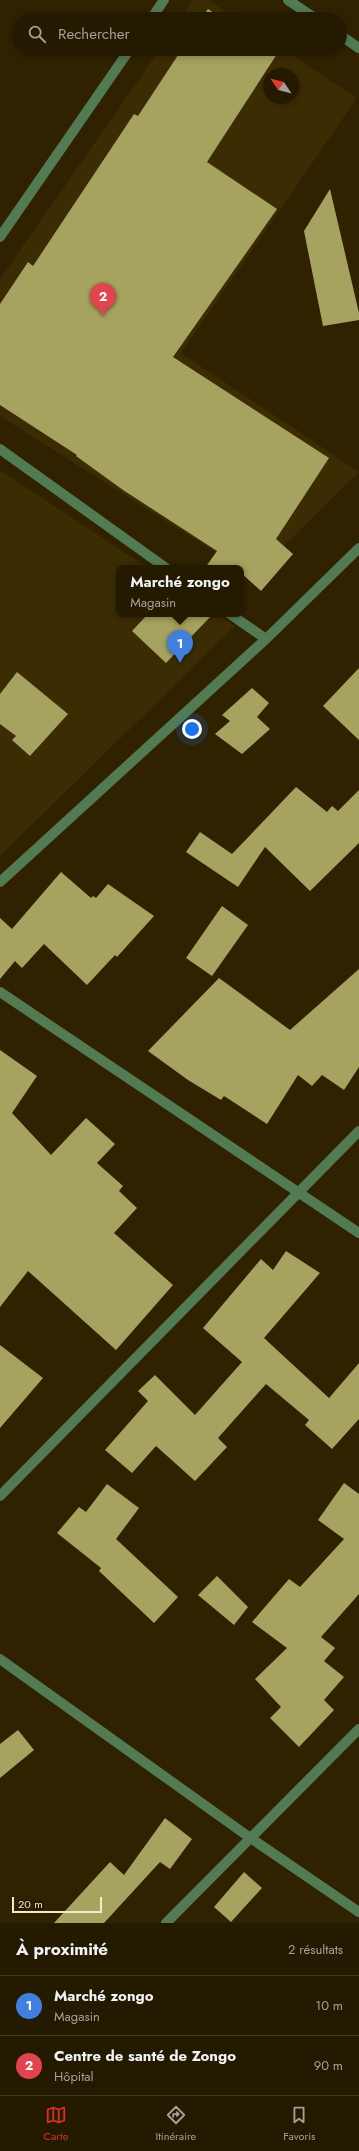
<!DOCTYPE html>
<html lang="fr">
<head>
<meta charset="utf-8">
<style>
	:root { --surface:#241a00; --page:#30270f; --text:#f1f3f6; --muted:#a3a199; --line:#413822; --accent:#d93025 }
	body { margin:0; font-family:Jost,sans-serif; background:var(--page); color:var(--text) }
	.compass { position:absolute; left:263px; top:68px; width:36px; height:36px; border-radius:50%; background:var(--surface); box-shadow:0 2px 6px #0003; rotate:305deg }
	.scale { position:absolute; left:12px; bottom:10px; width:90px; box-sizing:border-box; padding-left:4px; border:2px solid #f7e8c8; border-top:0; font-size:11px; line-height:14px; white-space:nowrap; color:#f7e8c8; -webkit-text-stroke:3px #221906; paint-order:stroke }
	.you { position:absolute; left:192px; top:729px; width:14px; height:14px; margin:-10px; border:3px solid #fff; border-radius:50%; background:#1a73e8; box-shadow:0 0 0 6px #1a73e833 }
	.badge { display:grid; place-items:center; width:26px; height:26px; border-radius:50%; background:var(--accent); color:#fff; font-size:13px; font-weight:700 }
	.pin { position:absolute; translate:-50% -33px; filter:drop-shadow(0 1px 2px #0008) }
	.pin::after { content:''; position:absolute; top:21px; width:14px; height:12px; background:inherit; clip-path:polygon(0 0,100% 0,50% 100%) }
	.popup { position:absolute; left:116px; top:565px; width:128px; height:52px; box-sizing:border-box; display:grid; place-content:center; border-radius:8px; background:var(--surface); filter:drop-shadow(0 1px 3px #0005); font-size:13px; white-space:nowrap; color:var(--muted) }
	.popup b { font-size:15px; color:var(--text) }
	.popup::after { content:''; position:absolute; left:50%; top:100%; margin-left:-8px; border:8px solid transparent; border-top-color:var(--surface) }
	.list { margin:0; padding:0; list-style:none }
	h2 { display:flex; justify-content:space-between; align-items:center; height:52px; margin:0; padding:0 16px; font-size:17px }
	h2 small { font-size:13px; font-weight:400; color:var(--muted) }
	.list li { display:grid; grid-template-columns:26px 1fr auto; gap:12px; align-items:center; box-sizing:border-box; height:60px; padding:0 16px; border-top:1px solid var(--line) }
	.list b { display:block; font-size:15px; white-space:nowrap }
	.list p { margin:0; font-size:13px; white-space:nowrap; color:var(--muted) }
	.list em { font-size:13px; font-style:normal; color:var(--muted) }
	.icon { flex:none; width:22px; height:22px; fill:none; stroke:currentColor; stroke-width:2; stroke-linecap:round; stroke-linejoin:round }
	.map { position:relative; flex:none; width:359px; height:1923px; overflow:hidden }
	.search { position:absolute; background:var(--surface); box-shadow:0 2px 6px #0003; left:12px; right:12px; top:12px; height:44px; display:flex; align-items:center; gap:10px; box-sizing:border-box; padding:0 14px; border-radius:22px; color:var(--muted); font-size:15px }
	.sheet { height:172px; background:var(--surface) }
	nav { display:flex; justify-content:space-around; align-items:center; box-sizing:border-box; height:56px; border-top:1px solid var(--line); background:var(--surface); font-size:11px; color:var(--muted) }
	nav a { display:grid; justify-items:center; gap:2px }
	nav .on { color:var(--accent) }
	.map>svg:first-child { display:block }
	.built { fill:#3b2c04; fill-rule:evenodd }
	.building { fill:#a6a25f }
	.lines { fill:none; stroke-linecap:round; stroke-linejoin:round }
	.minor { stroke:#527b54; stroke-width:10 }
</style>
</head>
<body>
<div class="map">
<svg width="359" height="1923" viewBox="0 0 359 1923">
	<rect width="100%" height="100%" fill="#302200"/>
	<path class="built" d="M193 0H209L237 19H180Z
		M160 49H283L357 98 181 353 359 472 253 576 0 416V279ZM269 74H293V98H269Z
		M0 470 148 568H119V614H217L235 626 0 856Z"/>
	<path class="building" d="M208 9 222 19H201Z
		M182 49H269L277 54 207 162 277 209 173 357 329 458 276 539 293 554 261 591 241 573V568H205L217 551 123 490 76 456 77 455 0 405V304L28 262 33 266 134 114 138 116Z
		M330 189 359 313V320L323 326 304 231Z
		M148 614H213L166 663 132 631Z
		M359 668V740L323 706Z
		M17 672 68 714 30 756 12 740 16 736 0 724V694Z
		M252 688 269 703 257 717 270 729 242 754 215 734 230 721 222 715Z
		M296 787 327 812 332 806 338 811 359 790V843L310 891 265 847 238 887 186 852 200 832 232 854Z
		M61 872 91 898 93 896 96 898 108 884 154 916 117 957 115 955 87 985 44 944 22 968 15 961 0 979V918L12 929Z
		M222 906 248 925 212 976 186 958Z
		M359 969V1067L344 1090 322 1075 312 1086 298 1075 267 1124 224 1096 221 1100 188 1080 148 1051 219 978 290 1030Z
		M0 1050 37 1076 12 1113 51 1155 86 1118 115 1144 97 1163 123 1186 119 1191 137 1208 114 1233 173 1285 116 1350 28 1271 0 1307Z
		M286 1251 320 1273 264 1338 329 1398 359 1363V1419L332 1449 305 1425 309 1420 266 1384 218 1438 227 1447 195 1481 156 1446 132 1473 105 1450 148 1401 138 1391 155 1375 195 1415 242 1362 203 1328 261 1259 273 1270Z
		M0 1345 43 1378 0 1428Z
		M344 1483 359 1494V1594L321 1637 335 1648 324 1661 344 1677 324 1700 334 1710 299 1747 270 1718 281 1707 255 1679 287 1648 252 1622 289 1579 300 1587 344 1539 318 1520Z
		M107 1484 139 1508 116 1539 178 1597 154 1623 99 1571 101 1568 57 1533 79 1507 86 1512Z
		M217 1576 248 1607 234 1625 198 1595Z
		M18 1730 34 1750 0 1778V1744Z
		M165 1818 192 1839 170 1869 160 1862 104 1923H54L110 1862 124 1875Z
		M244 1872 262 1888 231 1922 214 1907Z"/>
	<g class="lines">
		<path class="minor" d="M288 0 316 19
			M151 19 164 0
			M340 35 359 48
			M0 237 130 49
			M0 449 166 568
			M230 614 266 639
			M0 882 266 639 359 548
			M0 992 359 1233
			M0 1496 359 1131
			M0 1659 249 1837 359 1912
			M166 1923 359 1729"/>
	</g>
</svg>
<svg class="compass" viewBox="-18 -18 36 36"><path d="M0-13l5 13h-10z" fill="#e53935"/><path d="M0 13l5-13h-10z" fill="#a3a199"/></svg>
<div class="scale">20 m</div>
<div class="you"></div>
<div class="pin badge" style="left:180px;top:663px;background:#3f7fe0">1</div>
<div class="popup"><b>Marché zongo</b>Magasin</div>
<div class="pin badge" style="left:103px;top:316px;background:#e0444e">2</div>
<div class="search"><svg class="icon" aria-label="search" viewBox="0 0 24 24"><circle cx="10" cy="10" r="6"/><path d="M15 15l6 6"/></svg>Rechercher</div>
</div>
<section class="sheet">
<h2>À proximité<small>2 résultats</small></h2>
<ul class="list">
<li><span class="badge" style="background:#3f7fe0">1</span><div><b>Marché zongo</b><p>Magasin</p></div><em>10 m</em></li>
<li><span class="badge" style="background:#e0444e">2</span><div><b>Centre de santé de Zongo</b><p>Hôpital</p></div><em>90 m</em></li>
</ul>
</section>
<nav>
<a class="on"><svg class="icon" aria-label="map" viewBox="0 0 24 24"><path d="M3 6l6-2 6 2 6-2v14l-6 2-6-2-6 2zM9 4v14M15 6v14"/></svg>Carte</a>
<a><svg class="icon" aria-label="directions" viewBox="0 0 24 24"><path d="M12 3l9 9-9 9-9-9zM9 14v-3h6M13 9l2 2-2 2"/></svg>Itinéraire</a>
<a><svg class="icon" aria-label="saved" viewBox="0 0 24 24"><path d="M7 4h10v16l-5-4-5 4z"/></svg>Favoris</a>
</nav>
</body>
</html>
